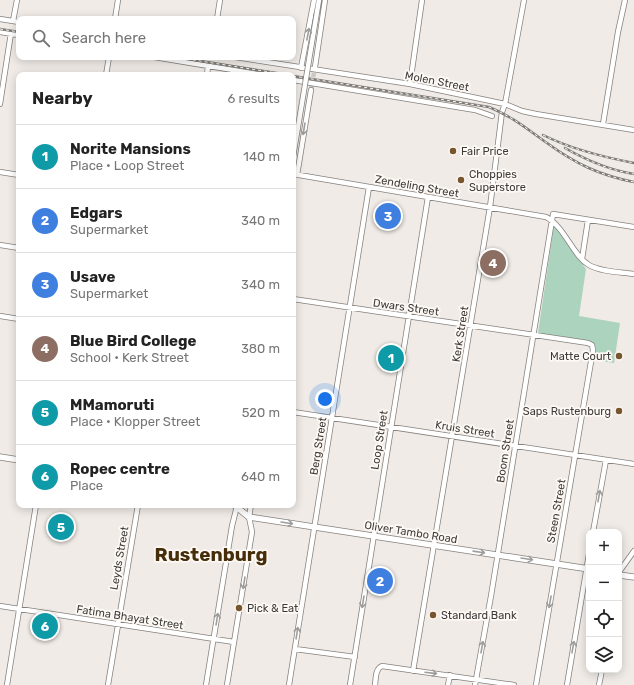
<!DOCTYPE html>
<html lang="en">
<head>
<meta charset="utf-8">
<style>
	:root { --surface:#fff; --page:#f6f6f6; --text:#222; --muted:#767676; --line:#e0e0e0; --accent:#b45309 }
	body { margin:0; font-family:Rubik,sans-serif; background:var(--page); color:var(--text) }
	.controls { position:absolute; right:12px; bottom:12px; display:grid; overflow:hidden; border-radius:8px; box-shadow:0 2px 10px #0003 }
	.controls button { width:36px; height:36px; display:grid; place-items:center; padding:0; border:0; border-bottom:1px solid var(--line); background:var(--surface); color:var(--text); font:20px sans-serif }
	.you { position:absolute; left:325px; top:399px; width:14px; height:14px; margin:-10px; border:3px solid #fff; border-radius:50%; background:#1a73e8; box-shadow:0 0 0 6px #1a73e833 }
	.badge { display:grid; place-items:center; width:26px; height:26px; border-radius:50%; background:var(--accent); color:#fff; font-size:13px; font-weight:700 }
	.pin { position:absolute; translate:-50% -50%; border:2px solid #fff; box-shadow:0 1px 4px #0006 }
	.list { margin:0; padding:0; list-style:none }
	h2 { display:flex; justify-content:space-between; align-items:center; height:52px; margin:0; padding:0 16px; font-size:17px }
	h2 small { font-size:13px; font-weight:400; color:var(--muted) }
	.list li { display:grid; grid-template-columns:26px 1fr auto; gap:12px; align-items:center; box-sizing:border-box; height:64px; padding:0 16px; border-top:1px solid var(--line) }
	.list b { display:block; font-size:15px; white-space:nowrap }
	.list p { margin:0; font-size:13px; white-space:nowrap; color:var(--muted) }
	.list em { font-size:13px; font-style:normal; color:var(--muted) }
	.icon { flex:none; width:22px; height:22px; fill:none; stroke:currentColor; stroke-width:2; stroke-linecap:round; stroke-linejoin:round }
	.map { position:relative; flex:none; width:634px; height:685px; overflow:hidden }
	.search { position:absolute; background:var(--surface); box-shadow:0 2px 10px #0003; left:16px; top:16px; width:280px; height:44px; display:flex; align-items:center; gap:10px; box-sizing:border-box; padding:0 14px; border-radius:8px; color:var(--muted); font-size:15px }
	.panel { position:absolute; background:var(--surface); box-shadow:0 2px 10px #0003; left:16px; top:72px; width:280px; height:436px; border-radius:8px }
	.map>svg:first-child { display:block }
	.green { fill:#abd3be }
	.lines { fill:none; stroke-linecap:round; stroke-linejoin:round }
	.minor-tunnel { stroke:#ccc8c4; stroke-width:4.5; stroke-dasharray:4.5 2; stroke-linecap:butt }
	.minor-casing { stroke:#86817d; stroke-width:6 }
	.major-casing { stroke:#86817d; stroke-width:7 }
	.minor { stroke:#fff; stroke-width:4.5 }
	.major { stroke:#fff; stroke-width:5.5 }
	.rail-casing { stroke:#7e7b78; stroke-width:2.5 }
	.rail { stroke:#fef9f4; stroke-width:1; stroke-dasharray:3; stroke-linecap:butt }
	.minor-bridge-casing { stroke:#86817d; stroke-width:6; stroke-linecap:butt }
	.minor-bridge { stroke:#fff; stroke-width:4.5 }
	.oneway { stroke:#9e9d9c }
	.poi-dot { fill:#77562d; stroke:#fef9f4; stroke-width:1.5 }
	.labels { text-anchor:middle; stroke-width:3.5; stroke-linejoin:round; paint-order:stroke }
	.street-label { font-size:11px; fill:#3d3b3a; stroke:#fef9f4 }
	.poi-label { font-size:11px; fill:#3d3b3a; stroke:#fef9f4; text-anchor:start }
	.town-label { font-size:19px; font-weight:bold; fill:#472e0b; stroke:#fef9f4 }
</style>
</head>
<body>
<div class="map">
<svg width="634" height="685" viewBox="0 0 634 685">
	<rect width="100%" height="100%" fill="#f0ebe6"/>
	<path class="green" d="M554 225 586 269 579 316 620 323 614 363 595 360C596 353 598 347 592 342L538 333Z"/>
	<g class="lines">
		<path class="minor-tunnel" d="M311 90 315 67"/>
		<g class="minor-casing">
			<path id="minor" d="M317 12 319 0
				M0 19 19 22
				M115 19 118 0
				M217 19 220 0
				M13 21 17 0
				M0 32 19 35
				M154 57 263 75
				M235 57 410 84 505 104 522 111 536 114 634 130
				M315 67 325 0
				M301 68 314 0
				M106 75 109 57
				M207 75 208 66
				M293 80 475 110 492 116
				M410 84 422 0
				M0 104 11 33
				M603 124 618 32 625 0
				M0 172 19 175
				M293 174 546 217C565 227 573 256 589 265 601 272 620 272 634 274
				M297 175 311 90
				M0 245 19 248
				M582 259 588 220
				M293 299 588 343 592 345 593 350 536 685
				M0 316 19 319
				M293 412 634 464
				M593 532 606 460
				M619 572 634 551
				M0 606 234 642
				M295 649 355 657
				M413 671 490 207 502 112 505 104 524 0
				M7 685 36 505
				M108 685 138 505
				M206 685 232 526 237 506
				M227 685 252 532 249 517 251 505
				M289 685 369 187
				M350 685 428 197
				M375 685C376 678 375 669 382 666L514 685
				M448 685 450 675
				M475 685 491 596 553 214 634 227
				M567 685 589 554
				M599 685 602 670"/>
		</g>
		<g class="major-casing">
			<path id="major" d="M0 457 19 460
				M234 505 249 517 589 569
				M619 575 634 577"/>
		</g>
		<use href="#minor" class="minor"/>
		<use href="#major" class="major"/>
		<g class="rail-casing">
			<path id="rail" d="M0 29 19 32
				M175 57 289 75
				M293 76 489 107C513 117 527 129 547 143 576 164 599 175 634 182
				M543 135C571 149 603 157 634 163
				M565 148C588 161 609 170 634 174"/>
		</g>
		<use href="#rail" class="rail"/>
		<g class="minor-bridge-casing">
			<path id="minor-bridge" d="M293 157 317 12"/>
		</g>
		<use href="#minor-bridge" class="minor-bridge"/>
	</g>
	<defs><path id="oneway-shaft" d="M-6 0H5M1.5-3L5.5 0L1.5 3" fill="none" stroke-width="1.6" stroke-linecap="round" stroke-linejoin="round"/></defs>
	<g class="oneway">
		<use href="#oneway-shaft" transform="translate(308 34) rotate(-79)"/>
		<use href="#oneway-shaft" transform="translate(304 129) rotate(99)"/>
		<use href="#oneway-shaft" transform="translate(599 496) rotate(-80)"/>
		<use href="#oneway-shaft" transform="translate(287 523) rotate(9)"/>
		<use href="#oneway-shaft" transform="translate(479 552) rotate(8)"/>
		<use href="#oneway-shaft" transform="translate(527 559) rotate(9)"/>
		<use href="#oneway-shaft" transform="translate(244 583) rotate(99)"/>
		<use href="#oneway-shaft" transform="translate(363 602) rotate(99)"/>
		<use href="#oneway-shaft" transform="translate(550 602) rotate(100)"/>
		<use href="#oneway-shaft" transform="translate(217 619) rotate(-81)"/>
		<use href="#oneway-shaft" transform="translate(297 633) rotate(-81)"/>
		<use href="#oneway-shaft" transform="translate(482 647) rotate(-80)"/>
		<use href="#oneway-shaft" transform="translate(573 647) rotate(-80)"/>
		<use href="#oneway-shaft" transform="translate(431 673) rotate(7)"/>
	</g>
	<g class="poi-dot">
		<circle cx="453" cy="151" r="4"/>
		<circle cx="461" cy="180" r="4"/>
		<circle cx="619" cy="356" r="4"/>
		<circle cx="619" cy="411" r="4"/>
		<circle cx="239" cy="608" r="4"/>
		<circle cx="433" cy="615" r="4"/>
	</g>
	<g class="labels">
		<g class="street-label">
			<text transform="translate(437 81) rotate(11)" y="4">Molen Street</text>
			<text transform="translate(417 186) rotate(10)" y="4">Zendeling Street</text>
			<text transform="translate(406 307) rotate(8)" y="4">Dwars Street</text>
			<text transform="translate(460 334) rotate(-81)" y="4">Kerk Street</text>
			<text transform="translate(465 429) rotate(9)" y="4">Kruis Street</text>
			<text transform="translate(379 440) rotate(-81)" y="4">Loop Street</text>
			<text transform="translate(318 446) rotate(-81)" y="4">Berg Street</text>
			<text transform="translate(505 451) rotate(-81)" y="4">Boom Street</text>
			<text transform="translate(556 511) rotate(-80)" y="4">Steen Street</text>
			<text transform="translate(411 532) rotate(9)" y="4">Oliver Tambo Road</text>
			<text transform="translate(119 558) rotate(-80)" y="4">Leyds Street</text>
			<text transform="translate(130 617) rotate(9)" y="4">Fatima Bhayat Street</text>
		</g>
		<g class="poi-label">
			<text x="461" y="155">Fair Price</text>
			<text x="469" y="178">Choppies<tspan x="469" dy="13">Superstore</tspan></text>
			<text x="611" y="360" text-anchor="end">Matte Court</text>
			<text x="611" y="415" text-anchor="end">Saps Rustenburg</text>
			<text x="247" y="612">Pick &amp; Eat</text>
			<text x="441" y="619">Standard Bank</text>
		</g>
		<g class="town-label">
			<text x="211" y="561">Rustenburg</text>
		</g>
	</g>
</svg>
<div class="controls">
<button>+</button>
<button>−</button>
<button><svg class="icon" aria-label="locate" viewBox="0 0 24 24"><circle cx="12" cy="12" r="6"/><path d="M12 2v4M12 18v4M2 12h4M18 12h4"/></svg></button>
<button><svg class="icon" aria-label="layers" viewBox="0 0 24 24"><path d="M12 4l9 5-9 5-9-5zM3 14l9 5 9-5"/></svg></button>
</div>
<div class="you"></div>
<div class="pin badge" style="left:391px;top:358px;background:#0f9aa8">1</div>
<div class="pin badge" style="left:380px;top:581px;background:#3f7fe0">2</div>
<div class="pin badge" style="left:388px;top:216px;background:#3f7fe0">3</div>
<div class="pin badge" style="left:493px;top:263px;background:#8d6e63">4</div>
<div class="pin badge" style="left:61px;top:527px;background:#0f9aa8">5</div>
<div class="pin badge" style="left:45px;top:626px;background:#0f9aa8">6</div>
<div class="search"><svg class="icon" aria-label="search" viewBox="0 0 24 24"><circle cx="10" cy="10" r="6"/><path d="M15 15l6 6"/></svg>Search here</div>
<section class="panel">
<h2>Nearby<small>6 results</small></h2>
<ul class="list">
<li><span class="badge" style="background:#0f9aa8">1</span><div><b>Norite Mansions</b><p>Place · Loop Street</p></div><em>140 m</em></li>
<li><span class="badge" style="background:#3f7fe0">2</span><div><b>Edgars</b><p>Supermarket</p></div><em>340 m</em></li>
<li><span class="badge" style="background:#3f7fe0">3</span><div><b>Usave</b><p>Supermarket</p></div><em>340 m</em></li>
<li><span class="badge" style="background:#8d6e63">4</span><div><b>Blue Bird College</b><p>School · Kerk Street</p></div><em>380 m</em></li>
<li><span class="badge" style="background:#0f9aa8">5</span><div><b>MMamoruti</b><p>Place · Klopper Street</p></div><em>520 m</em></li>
<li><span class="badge" style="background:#0f9aa8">6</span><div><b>Ropec centre</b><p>Place</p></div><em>640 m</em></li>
</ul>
</section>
</div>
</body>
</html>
